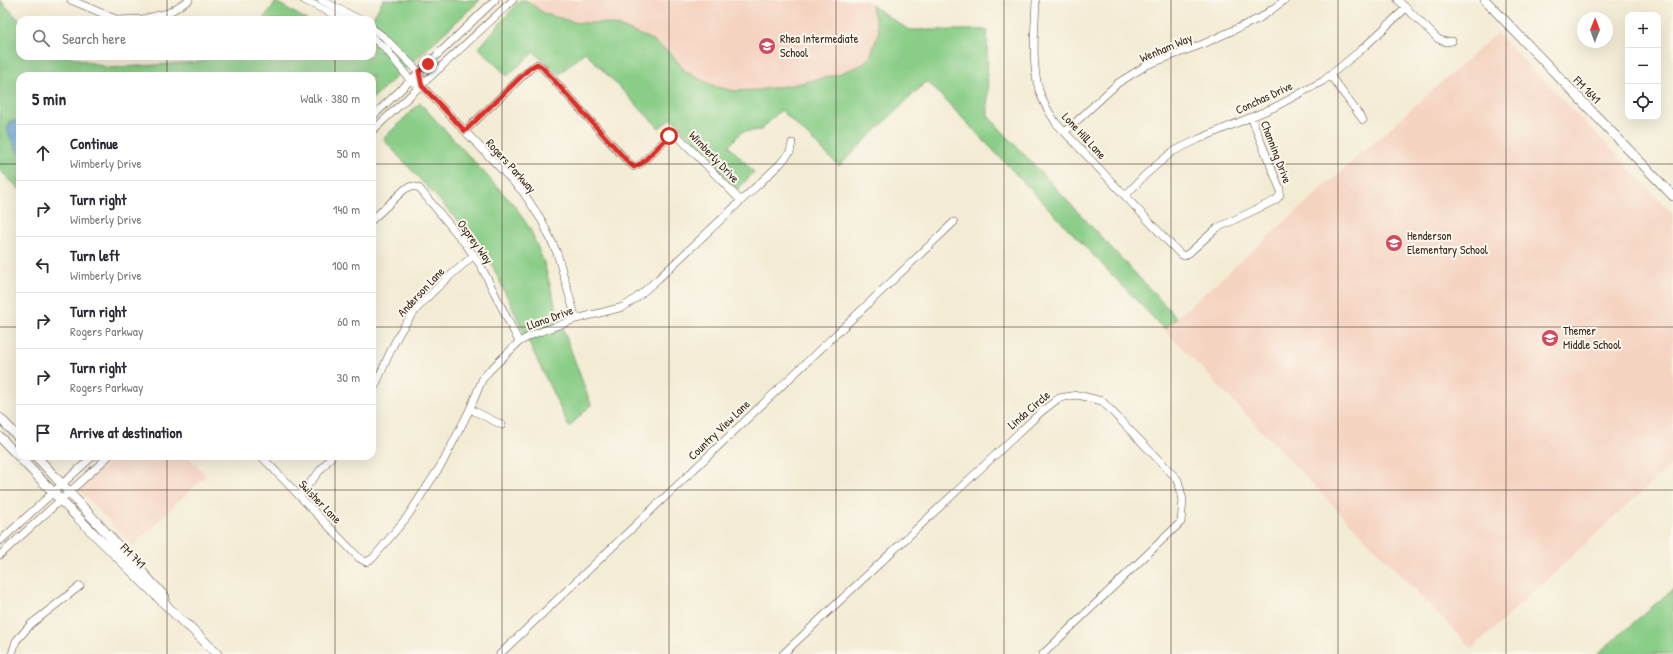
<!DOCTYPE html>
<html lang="en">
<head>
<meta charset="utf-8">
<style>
	:root { --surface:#fff; --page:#f7f7f7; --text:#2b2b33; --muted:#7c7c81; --line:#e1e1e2 }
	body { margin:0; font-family:"Patrick Hand",sans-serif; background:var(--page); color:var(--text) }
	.controls { position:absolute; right:12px; top:12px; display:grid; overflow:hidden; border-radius:8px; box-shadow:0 4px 16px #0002 }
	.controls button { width:36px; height:36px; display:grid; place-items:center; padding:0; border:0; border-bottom:1px solid var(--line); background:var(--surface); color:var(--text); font:20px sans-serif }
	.compass { position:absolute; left:1577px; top:12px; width:36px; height:36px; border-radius:50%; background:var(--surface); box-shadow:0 4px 16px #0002; rotate:1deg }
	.stop { position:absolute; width:12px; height:12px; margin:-9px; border:3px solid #d93025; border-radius:50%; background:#fff }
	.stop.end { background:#d93025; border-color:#fff; box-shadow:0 1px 4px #0008 }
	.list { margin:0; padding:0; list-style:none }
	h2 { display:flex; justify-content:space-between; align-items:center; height:52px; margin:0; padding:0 16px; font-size:17px }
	h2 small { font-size:13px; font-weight:400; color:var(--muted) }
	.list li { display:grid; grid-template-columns:26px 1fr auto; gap:12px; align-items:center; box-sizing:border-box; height:56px; padding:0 16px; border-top:1px solid var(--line) }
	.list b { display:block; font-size:15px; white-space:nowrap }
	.list p { margin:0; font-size:13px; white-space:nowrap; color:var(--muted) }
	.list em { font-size:13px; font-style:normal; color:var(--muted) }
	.icon { flex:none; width:22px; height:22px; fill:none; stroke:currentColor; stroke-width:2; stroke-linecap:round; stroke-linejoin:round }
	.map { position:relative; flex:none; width:1673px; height:654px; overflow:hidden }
	.search { position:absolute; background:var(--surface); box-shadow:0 4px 16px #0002; left:16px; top:16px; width:360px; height:44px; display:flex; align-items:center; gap:10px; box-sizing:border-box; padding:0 14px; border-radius:12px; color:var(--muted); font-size:15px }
	.panel { position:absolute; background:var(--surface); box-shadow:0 4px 16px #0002; left:16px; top:72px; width:360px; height:388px; border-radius:12px }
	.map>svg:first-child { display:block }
	.built { fill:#f5d3c1 }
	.green { fill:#89cd87; stroke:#627c52 }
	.water { fill:#6ba5db; stroke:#53687c }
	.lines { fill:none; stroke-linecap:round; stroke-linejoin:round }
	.minor-casing { stroke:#574739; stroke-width:8 }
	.major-casing { stroke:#574739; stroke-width:10 }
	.minor { stroke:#fff; stroke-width:7 }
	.major { stroke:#fff; stroke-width:9 }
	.route { stroke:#d93025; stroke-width:5 }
	.grid { fill:none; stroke:#3b2a1e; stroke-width:1; stroke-opacity:0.55 }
	.labels { text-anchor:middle; stroke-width:4; stroke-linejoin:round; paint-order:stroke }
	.poi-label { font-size:12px; fill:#3b2a1e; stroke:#fbf7ec; text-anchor:start }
	.street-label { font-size:12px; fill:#3b2a1e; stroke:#fbf7ec }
</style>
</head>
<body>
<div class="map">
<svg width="1673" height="654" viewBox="0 0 1673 654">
	<rect width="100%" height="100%" fill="#fbf7ec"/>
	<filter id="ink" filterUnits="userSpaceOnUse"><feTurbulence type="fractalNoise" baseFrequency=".025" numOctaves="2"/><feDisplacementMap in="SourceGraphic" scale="8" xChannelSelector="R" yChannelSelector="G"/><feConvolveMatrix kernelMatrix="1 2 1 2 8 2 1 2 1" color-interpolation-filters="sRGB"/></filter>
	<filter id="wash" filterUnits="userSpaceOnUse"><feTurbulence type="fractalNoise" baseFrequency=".012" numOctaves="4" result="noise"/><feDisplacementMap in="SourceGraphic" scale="16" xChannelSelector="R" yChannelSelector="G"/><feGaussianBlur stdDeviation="0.9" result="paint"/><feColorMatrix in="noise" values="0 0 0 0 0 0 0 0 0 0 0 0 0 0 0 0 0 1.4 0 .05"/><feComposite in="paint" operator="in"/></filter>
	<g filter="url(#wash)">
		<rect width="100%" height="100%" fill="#f3ecd5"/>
		<path class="built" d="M526 0H867L871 5 879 31 870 57 861 65 850 70 836 75 792 85 758 90 735 91 716 87 686 72 671 54 624 28 605 23H578L545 14Z
			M1497 33 1620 158 1673 214V463L1472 649 1292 463 1164 329Z
			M116 456H188L206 475 133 546 80 491 82 487Z"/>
		<path class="green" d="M0 0 20 21V56H69L109 68 200 62 220 56H372V20L383 0H480L372 99V76H20V190L0 170Z
			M520 0H526L545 14 578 23H605L624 28 650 39 671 54 686 72 716 87 735 91 758 90 792 85 836 75 861 65 870 57 879 31 871 5 909 30H987L988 116 1177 318 1164 329 927 81 839 166 781 110 761 130 741 132 729 146 754 172 737 190 672 118 659 128 585 52 559 74 534 52 507 76 479 48Z
			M276 2 307 20H262Z
			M420 103 515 206 530 229 544 263 558 315 591 405 569 427 485 250 383 139Z
			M1673 589V654H1597Z"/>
		<path class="water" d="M11 121H20V153L16 149 7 130Z"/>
	</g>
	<g filter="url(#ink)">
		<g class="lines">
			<g class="minor-casing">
				<path id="minor" d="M71 0 118 20 143 19 168 13 189 0
					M304 0 345 20
					M321 0 361 20
					M1036 0C1035 29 1031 62 1039 90 1042 102 1049 112 1056 123L1179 253 1184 256 1189 253 1217 228 1276 200 1280 195V189L1251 117
					M1398 0 1438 39 1446 42 1452 41
					M372 28 384 37 419 72 422 86
					M372 37 386 49 410 80 422 86 523 192 542 221 557 253 576 319
					M1330 75 1363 120
					M372 117 495 0
					M372 131 513 0
					M465 131 531 68 537 64 542 67 628 162 634 167 642 163 669 136 675 133 741 201
					M1065 132 1118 83 1147 65 1203 44 1260 18 1285 0
					M1125 196 1145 175 1172 152 1199 139 1275 107 1323 81 1361 50 1406 8
					M372 220 405 189 412 186 419 188 467 246 481 266 519 342
					M372 392C384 369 391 344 406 323 424 297 450 276 474 255
					M470 409 502 425
					M261 456 359 558 366 562 373 558 407 517 443 462 470 409 482 380 489 371 519 342 534 334 576 319 623 307 635 299 658 279 780 164 790 152 792 143
					M299 496 332 456
					M0 541 93 456
					M0 555 109 456
					M12 654 16 641 31 624 80 586
					M500 654 954 222
					M783 654 1041 412 1059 398 1078 395 1102 401 1178 480 1183 500 1181 522 1043 654"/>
			</g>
			<g class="major-casing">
				<path id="major" d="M1485 0 1673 196
					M0 418 20 439
					M0 437 76 516 185 624 190 627 217 654
					M36 456 165 597"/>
			</g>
			<use href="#minor" class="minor"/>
			<use href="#major" class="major"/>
		</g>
	</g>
	<g class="lines" filter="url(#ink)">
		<path class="route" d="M428 64 419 72 422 86 465 131 530 68 537 64 542 67 628 162 634 167 642 163 669 136"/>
	</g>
	<path class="grid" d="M167 0V20M335 0V20M502 0V654M669 0V654M836 0V654M1004 0V654M1171 0V654M1338 0V654M1506 0V654M167 56V76M335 56V76M0 164H20M372 164H1673M0 327H20M372 327H1673M167 456V654M335 456V654M0 490H1673"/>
	<defs>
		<g id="school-disc" transform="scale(0.9)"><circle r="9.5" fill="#d1495b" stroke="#fbf7ec"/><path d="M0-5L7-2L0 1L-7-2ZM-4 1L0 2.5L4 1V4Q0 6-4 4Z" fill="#fff"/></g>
	</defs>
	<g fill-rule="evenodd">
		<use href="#school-disc" x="767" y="46"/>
		<use href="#school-disc" x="1394" y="243"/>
		<use href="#school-disc" x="1550" y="338"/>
	</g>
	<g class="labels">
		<g class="poi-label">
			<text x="780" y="43">Rhea Intermediate<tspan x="780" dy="14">School</tspan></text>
			<text x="1407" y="240">Henderson<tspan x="1407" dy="14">Elementary School</tspan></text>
			<text x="1563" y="335">Themer<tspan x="1563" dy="14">Middle School</tspan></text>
		</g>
		<g class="street-label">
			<text transform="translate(1166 48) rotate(-23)" y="4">Wenham Way</text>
			<text transform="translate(1587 90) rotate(45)" y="4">FM 1641</text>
			<text transform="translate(1264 98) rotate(-25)" y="4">Conchas Drive</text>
			<text transform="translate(1084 136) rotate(47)" y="4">Lone Hill Lane</text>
			<text transform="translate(1276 152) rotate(69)" y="4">Channing Drive</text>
			<text transform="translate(714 157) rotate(46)" y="4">Wimberly Drive</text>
			<text transform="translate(511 166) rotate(48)" y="4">Rogers Parkway</text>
			<text transform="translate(475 242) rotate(54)" y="4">Osprey Way</text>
			<text transform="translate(421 292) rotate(-47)" y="4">Anderson Lane</text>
			<text transform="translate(550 318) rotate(-20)" y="4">Llano Drive</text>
			<text transform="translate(1029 410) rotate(-41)" y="4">Linda Circle</text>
			<text transform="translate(719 430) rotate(-44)" y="4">Country View Lane</text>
			<text transform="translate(320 502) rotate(46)" y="4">Swisher Lane</text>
			<text transform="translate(133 556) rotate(45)" y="4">FM 741</text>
		</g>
	</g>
</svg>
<div class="controls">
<button>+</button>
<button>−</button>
<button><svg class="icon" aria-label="locate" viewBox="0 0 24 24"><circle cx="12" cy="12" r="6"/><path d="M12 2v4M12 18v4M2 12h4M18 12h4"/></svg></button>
</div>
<svg class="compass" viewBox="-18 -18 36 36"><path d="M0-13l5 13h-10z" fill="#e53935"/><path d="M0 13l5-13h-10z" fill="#7c7c81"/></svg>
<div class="stop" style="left:669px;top:136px"></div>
<div class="stop end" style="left:428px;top:64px"></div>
<div class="search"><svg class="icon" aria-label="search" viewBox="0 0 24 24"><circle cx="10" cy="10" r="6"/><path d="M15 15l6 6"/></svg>Search here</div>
<section class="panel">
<h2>5 min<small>Walk · 380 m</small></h2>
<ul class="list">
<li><svg class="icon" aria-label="ahead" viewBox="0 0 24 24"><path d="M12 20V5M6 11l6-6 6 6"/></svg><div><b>Continue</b><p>Wimberly Drive</p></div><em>50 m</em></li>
<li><svg class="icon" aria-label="right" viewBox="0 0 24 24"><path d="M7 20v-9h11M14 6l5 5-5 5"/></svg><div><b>Turn right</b><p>Wimberly Drive</p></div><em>140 m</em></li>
<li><svg class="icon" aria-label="left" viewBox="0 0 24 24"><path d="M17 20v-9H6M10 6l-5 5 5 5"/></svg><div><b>Turn left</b><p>Wimberly Drive</p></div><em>100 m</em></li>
<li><svg class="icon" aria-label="right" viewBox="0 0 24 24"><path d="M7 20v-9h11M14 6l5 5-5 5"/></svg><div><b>Turn right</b><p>Rogers Parkway</p></div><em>60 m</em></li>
<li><svg class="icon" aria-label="right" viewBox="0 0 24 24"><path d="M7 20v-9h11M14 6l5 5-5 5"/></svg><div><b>Turn right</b><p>Rogers Parkway</p></div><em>30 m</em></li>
<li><svg class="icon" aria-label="arrive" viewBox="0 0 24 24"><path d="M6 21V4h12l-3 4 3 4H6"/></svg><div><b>Arrive at destination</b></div></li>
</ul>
</section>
</div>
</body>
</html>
